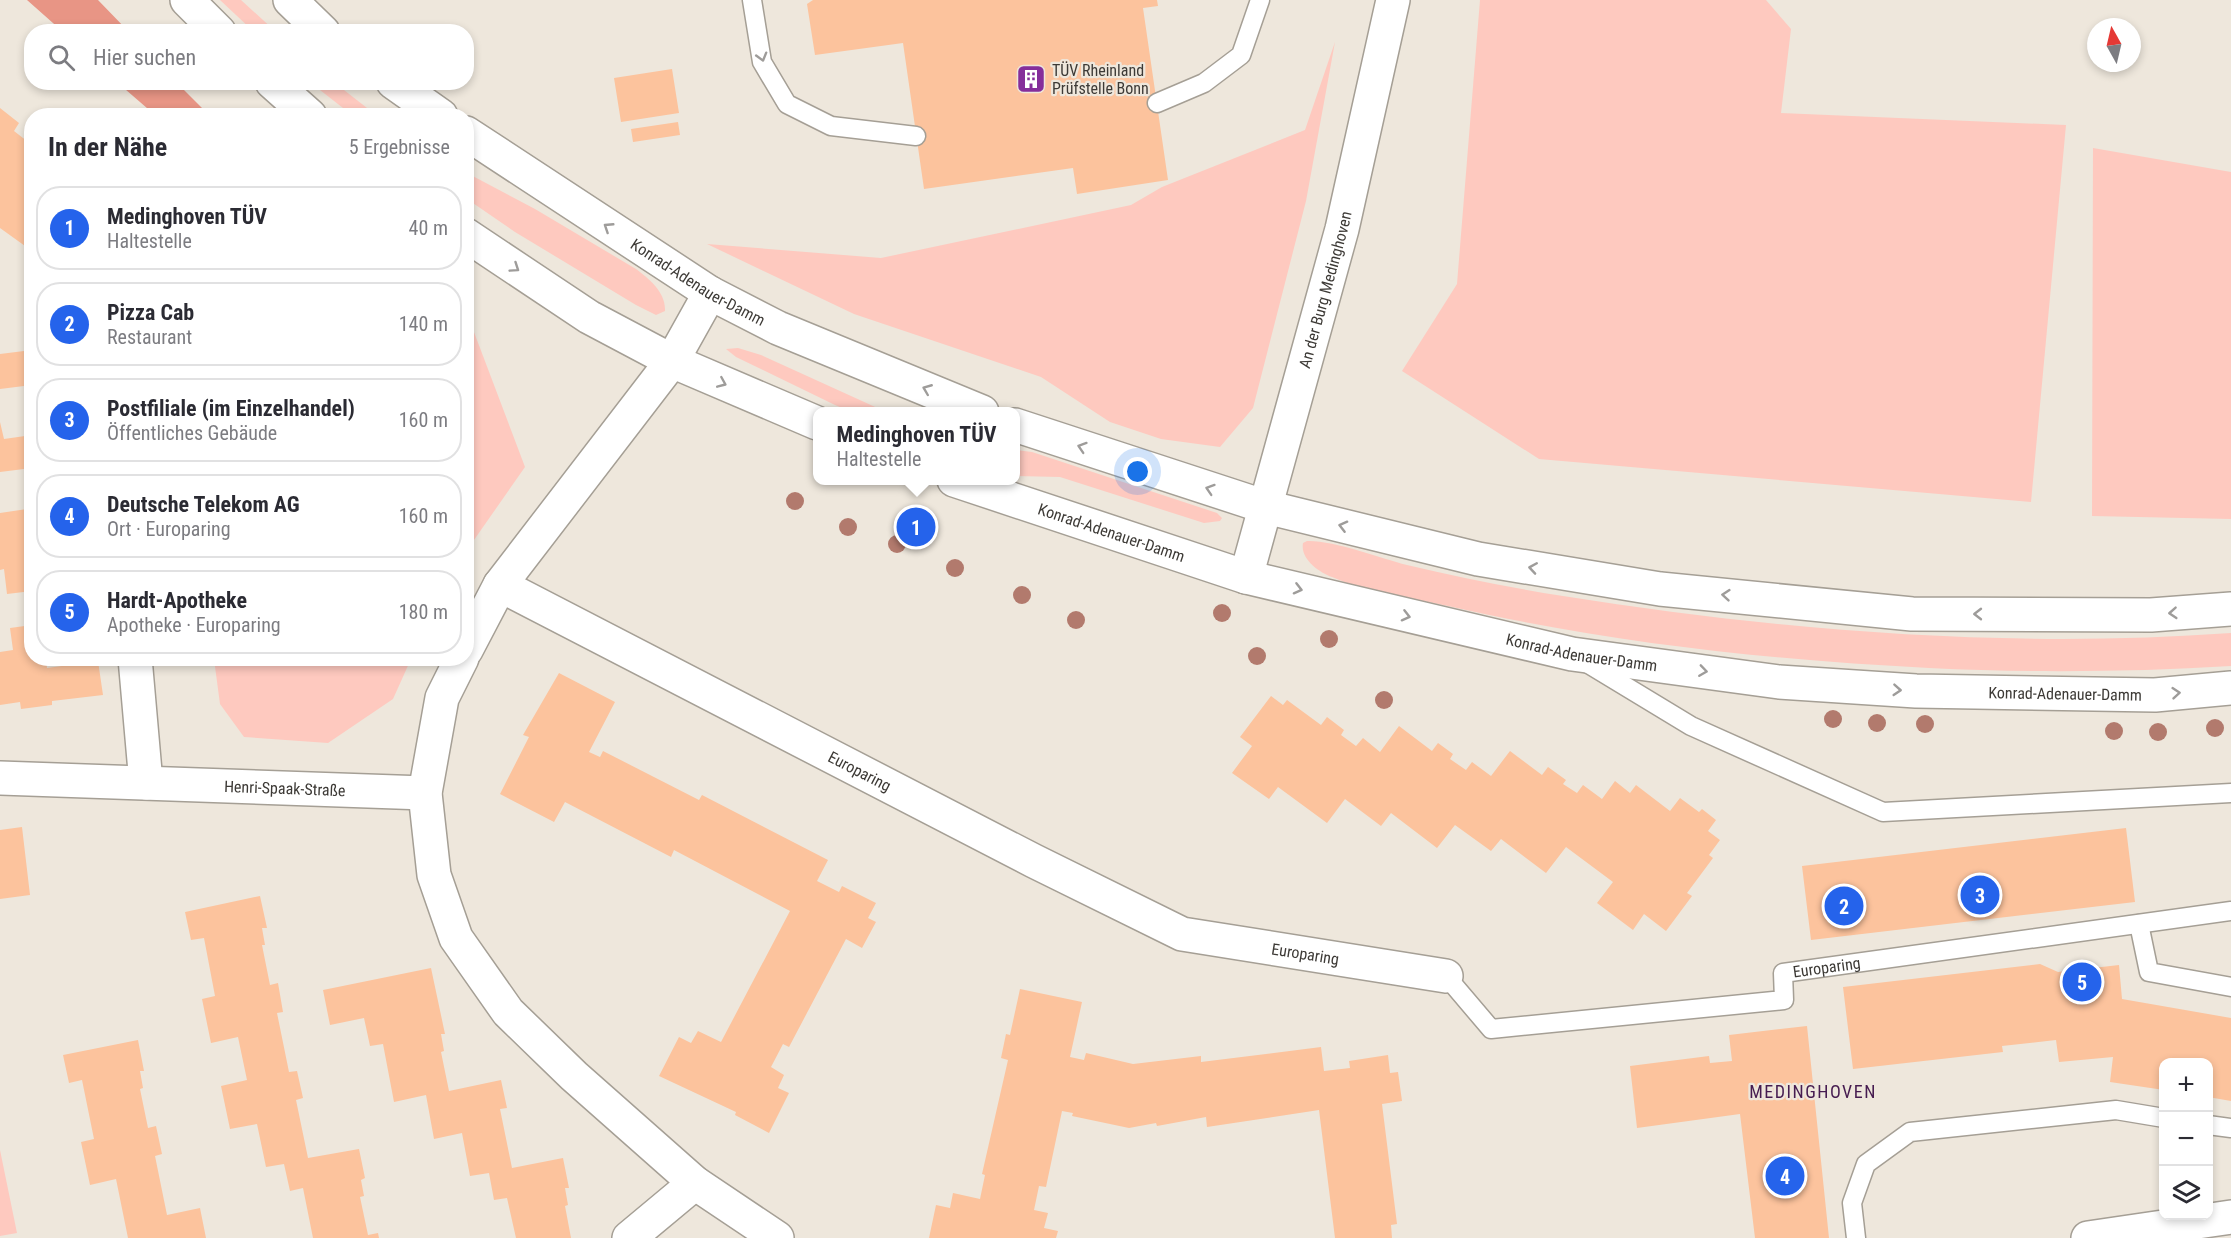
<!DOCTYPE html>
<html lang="de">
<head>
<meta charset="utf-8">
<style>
	:root { --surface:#fff; --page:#f2f2f3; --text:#2b2b33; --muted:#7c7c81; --line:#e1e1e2; --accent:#2563eb }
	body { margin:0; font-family:"Roboto Condensed",sans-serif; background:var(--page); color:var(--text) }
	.controls { position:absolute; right:18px; bottom:18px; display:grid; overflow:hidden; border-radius:12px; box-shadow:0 3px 9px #0003 }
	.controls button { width:54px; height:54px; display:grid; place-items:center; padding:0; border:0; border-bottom:2px solid var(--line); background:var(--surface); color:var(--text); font:30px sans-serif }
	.compass { position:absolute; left:2087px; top:18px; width:54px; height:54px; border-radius:50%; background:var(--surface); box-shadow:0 3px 9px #0003; rotate:352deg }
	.you { position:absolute; left:1138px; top:472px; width:21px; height:21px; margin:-15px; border:4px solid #fff; border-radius:50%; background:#1a73e8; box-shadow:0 0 0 9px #1a73e833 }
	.badge { display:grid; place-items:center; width:39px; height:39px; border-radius:50%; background:var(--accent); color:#fff; font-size:20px; font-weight:700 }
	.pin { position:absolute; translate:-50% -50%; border:3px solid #fff; box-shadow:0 2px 6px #0006 }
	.popup { position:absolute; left:813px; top:407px; width:207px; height:78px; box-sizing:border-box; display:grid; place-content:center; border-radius:12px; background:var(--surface); filter:drop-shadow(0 2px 4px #0005); font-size:20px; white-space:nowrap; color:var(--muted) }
	.popup b { font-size:22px; color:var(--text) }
	.popup::after { content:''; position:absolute; left:50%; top:100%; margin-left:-12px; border:12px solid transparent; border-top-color:var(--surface) }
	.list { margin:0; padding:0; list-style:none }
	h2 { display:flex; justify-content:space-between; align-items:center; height:78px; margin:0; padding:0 24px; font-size:26px }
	h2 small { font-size:20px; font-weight:400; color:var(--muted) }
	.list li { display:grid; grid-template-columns:39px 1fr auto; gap:18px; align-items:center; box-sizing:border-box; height:84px; margin:0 12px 12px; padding:0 12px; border:2px solid var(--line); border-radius:24px }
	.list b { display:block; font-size:22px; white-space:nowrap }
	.list p { margin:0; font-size:20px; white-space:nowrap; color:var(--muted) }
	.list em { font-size:20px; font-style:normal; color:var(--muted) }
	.icon { flex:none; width:33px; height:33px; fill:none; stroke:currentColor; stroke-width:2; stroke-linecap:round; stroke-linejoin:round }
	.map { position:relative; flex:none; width:2231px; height:1238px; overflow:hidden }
	.search { position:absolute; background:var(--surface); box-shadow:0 3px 9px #0003; left:24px; top:24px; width:450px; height:66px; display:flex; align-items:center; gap:15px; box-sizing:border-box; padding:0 21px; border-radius:24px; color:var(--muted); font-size:22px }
	.panel { position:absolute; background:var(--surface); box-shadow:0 3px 9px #0003; left:24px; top:108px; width:450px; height:558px; border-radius:24px }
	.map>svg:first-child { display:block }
	.green { fill:#fec9bf }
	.forest { fill:#e89585 }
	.building { fill:#fcc39d }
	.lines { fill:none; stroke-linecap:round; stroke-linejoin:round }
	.service-casing { stroke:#a59f95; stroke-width:21 }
	.minor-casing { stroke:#a59f95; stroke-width:36 }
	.secondary-casing { stroke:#a59f95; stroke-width:36 }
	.service { stroke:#fff; stroke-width:18 }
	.minor { stroke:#fff; stroke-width:33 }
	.secondary { stroke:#fff; stroke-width:33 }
	.tree { fill:#b27a6d }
	.oneway { stroke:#9e9c9a }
	.labels { text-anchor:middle; stroke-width:4.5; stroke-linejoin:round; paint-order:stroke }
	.poi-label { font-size:16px; fill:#3d3a36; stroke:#eee7dc; text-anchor:start }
	.street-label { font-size:16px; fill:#3d3a36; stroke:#eee7dc }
	.neighbourhood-label { font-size:18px; letter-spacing:1.5px; fill:#461c50; stroke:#eee7dc }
</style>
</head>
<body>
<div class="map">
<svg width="2231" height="1238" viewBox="0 0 2231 1238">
	<rect width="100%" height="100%" fill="#eee7dc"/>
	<path class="green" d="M220 0H241L275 31H253Z
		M1480 0H1766L1791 29 1781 113 2066 125 2031 502 1539 459 1402 371 1457 284Z
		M1335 42 1306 201 1253 408 1220 447 1161 439 1110 422 1041 377 854 314 707 244 881 258 1131 205 1162 187 1305 130Z
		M311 83H335L376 115H352Z
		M2093 148 2231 172V519L2092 516Z
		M467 173 535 209 636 269C649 279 666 292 665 311L656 315 636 305 515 232 467 199Z
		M466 311 525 467 467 550H466Z
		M738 348 761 355 884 411H850L835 405 736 357 726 349Z
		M1015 450 1032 452 1217 513 1222 518 1220 521 1204 523 1060 477 1015 476Z
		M1307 541C1333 540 1380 558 1407 565 1458 577 1511 588 1563 596 1783 631 2008 649 2231 633V666C2131 672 2029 673 1929 668 1768 660 1605 642 1448 606 1410 598 1368 593 1332 577 1319 572 1300 559 1303 543Z
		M214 659V658L411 659 393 699 328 743 244 737 220 704Z
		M0 1150 17 1233 0 1236Z"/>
	<path class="forest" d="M27 0H98L128 31H62Z
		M118 83H177L209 115H155Z"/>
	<path class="building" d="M813 0H1157L1158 6 1143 8 1168 180 1077 194 1073 168 924 189 903 43 815 55 807 4Z
		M672 69 679 113 621 122 614 78Z
		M0 108 19 123 14 131 32 145V251L0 228Z
		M678 122 680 135 633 142 631 129Z
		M32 350V385L0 389V354Z
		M0 422 4 439 32 435V468L0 472Z
		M27 509 32 543V591L7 594 4 569 0 570V513Z
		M32 625V658H46L47 668 98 661 103 695 52 701V705L21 709 20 702 0 705V652L13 650 10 628Z
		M559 673 615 702 589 752 600 757 603 751 699 800 702 795 828 860 817 881 839 892 842 886 876 903 868 918 876 922 862 948 846 939 789 1047 783 1044 771 1067 784 1075 778 1088 789 1093 769 1133 735 1115 736 1112 659 1076 679 1037 691 1043 698 1031 721 1042 790 911 674 850 671 857 565 802 554 822 500 794 529 737 523 735Z
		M1271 696 1283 705 1287 700 1321 725 1327 717 1344 730 1341 735 1356 746 1363 738 1380 752 1399 726 1432 751 1438 743 1453 754 1450 759 1466 770 1472 762 1491 776 1510 751 1542 775 1548 767 1566 780 1563 784 1577 793 1583 785 1602 799 1615 781 1630 793 1636 785 1670 811 1680 798 1699 812 1702 809 1716 820 1708 831 1720 840 1709 855 1713 858 1687 893 1692 896 1666 931 1644 914 1633 930 1597 903 1613 882 1566 847 1546 873 1501 839 1491 851 1455 825 1437 848 1391 813 1381 826 1345 799 1327 823 1278 787 1269 799 1232 773 1252 746 1240 737Z
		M22 827 30 895 0 899V830Z
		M2126 828 2135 902 1811 940 1802 866Z
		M260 896 267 928H262L265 945H262L270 985 278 983 283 1012 277 1013 289 1072 297 1071 303 1098 296 1100 308 1158 359 1149 365 1178 361 1180 364 1196 360 1197 368 1235 378 1233 379 1238H313L303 1188 290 1191 284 1164 266 1167 257 1124 230 1129 221 1086 247 1080 238 1037 211 1043 202 999 215 996 204 938 191 940 185 912Z
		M2040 964 2058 972 2119 965 2122 999 2231 1018V1101L2208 1097V1062H2164V1090L2110 1082 2113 1057 2059 1062 2056 1040 2002 1046 2003 1052 1853 1069 1843 987Z
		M431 968 445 1034H441L444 1051 441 1052 449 1091 501 1080 507 1108 500 1109 512 1168 563 1158 569 1188H565L568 1205 565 1206 571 1238H516L507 1198 494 1200 489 1173 470 1176 462 1133 434 1139 426 1095 394 1102 383 1044 370 1046 364 1018 330 1025 323 990Z
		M1020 989 1082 1002 1070 1057 1084 1060 1086 1053 1133 1064 1201 1056V1062L1321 1047 1324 1071 1350 1068 1349 1061 1388 1055 1390 1073 1398 1072 1402 1101 1382 1104 1397 1224 1391 1225 1392 1238H1335L1319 1110 1207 1127 1206 1117 1157 1126 1156 1123 1129 1128 1072 1116 1073 1113 1062 1111 1046 1187 1039 1186 1034 1210 1048 1213 1044 1228 1058 1231 1056 1238H929L936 1205 950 1208 953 1193 980 1199 985 1175 982 1174 1008 1060 1001 1058 1006 1034 1010 1035Z
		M1807 1026 1829 1238H1755L1740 1114 1637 1128 1630 1066 1709 1056 1710 1063 1732 1061 1729 1035Z
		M138 1040 144 1071H140L143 1088 140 1089 148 1128 156 1126 162 1154 155 1156 167 1215 200 1208 206 1238H128L116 1179 90 1185 81 1142 94 1139 82 1080 69 1083 63 1055Z"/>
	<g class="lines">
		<g class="service-casing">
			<g id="service">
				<path d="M752 0 762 62 787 104 831 126 916 136"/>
				<path d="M1157 103 1204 83 1241 55 1260 0"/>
				<path d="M1587 663 1691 726 1883 812 2231 793"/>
				<path d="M2139 924 2149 972 2231 987"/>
				<path id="s1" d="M1446 976 1491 1029 1784 1000 1783 973 2231 911"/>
				<path d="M2208 1125 2231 1128"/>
				<path d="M1856 1238 1852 1203 1866 1164 1910 1132 2116 1110 2164 1118"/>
			</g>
		</g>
		<g class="minor-casing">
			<g id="minor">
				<path id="s2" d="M1246 577 1342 229 1393 0"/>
				<path id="s3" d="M500 585 1034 861 1182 934 1446 976"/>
				<path d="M466 650 500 585 672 361 710 293"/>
				<path d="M135 658 146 783"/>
				<path d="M462 658 442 698 425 793 434 875 456 938 508 1012 574 1076 695 1183 777 1238"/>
				<path id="s4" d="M0 778 425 793"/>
				<path d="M629 1238 695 1183"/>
				<path d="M2088 1238 2231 1217"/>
			</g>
		</g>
		<g class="secondary-casing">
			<g id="secondary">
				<path d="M187 0 219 32"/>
				<path d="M290 0 323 32"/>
				<path d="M272 82 310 116"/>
				<path d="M393 82 441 116"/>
				<path id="s5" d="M466 133 710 293 778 328 982 412"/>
				<path d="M466 235 589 317 672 361 817 423"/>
				<path d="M1015 425 1266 507 1478 559 1660 589 1912 614 2151 615 2231 609"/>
				<path id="s6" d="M954 480 1246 577 1572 654 1779 682 1916 691 2155 695 2231 688"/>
			</g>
		</g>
		<use href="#service" class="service"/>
		<use href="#minor" class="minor"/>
		<use href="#secondary" class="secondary"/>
	</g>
	<g class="tree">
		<circle cx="795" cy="501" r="9"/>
		<circle cx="848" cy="527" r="9"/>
		<circle cx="897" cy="544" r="9"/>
		<circle cx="955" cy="568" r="9"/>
		<circle cx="1022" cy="595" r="9"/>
		<circle cx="1222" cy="613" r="9"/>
		<circle cx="1076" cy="620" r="9"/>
		<circle cx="1329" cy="639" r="9"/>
		<circle cx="1257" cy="656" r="9"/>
		<circle cx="1384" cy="700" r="9"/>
		<circle cx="1833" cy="719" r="9"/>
		<circle cx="1877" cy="723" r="9"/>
		<circle cx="1925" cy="724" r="9"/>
		<circle cx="2215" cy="728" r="9"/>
		<circle cx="2114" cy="731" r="9"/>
		<circle cx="2158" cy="732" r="9"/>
	</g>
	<defs><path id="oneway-chevron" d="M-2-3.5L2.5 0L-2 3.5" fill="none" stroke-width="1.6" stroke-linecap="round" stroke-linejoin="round" transform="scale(1.5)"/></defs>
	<g class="oneway">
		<use href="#oneway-chevron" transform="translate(762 57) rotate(74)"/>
		<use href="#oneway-chevron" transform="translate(608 227) rotate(-147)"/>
		<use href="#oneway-chevron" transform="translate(515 268) rotate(34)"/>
		<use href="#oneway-chevron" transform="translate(722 383) rotate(23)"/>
		<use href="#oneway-chevron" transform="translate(927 389) rotate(-158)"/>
		<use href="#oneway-chevron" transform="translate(1082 447) rotate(-162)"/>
		<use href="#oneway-chevron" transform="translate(1210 489) rotate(-162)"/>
		<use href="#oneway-chevron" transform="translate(1343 526) rotate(-166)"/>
		<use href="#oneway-chevron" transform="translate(1533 568) rotate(-171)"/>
		<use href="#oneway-chevron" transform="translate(1298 589) rotate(14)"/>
		<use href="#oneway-chevron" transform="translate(1726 595) rotate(-175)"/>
		<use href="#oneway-chevron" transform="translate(2173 613) rotate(176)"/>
		<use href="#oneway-chevron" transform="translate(1978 614) rotate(-180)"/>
		<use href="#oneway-chevron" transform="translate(1406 616) rotate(14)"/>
		<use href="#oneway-chevron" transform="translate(1703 671) rotate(8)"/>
		<use href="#oneway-chevron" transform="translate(1897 690) rotate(4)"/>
		<use href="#oneway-chevron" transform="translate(2176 693) rotate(-5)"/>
	</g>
	<defs>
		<g id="building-square" transform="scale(1.5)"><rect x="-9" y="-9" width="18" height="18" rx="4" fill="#852e9b" stroke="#eee7dc"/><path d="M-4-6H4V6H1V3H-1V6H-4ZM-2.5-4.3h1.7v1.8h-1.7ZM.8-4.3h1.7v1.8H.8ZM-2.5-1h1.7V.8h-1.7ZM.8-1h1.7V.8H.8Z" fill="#fff"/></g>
	</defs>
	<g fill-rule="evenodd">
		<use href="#building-square" x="1031" y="79"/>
	</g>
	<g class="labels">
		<g class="poi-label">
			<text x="1052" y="76">TÜV Rheinland<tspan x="1052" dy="18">Prüfstelle Bonn</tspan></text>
		</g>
		<g class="street-label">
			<text dy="6" stroke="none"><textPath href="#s5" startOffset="276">Konrad-Adenauer-Damm</textPath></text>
			<text dy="6" stroke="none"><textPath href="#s2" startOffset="298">An der Burg Medinghoven</textPath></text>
			<text dy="6" stroke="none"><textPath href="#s6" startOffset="166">Konrad-Adenauer-Damm</textPath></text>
			<text dy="6" stroke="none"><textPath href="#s6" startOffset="652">Konrad-Adenauer-Damm</textPath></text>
			<text dy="6" stroke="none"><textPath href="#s6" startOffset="1138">Konrad-Adenauer-Damm</textPath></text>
			<text dy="6" stroke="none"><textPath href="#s3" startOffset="405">Europaring</textPath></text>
			<text dy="6" stroke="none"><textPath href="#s4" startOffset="285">Henri-Spaak-Straße</textPath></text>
			<text dy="6" stroke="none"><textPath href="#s3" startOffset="891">Europaring</textPath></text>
			<text dy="6" stroke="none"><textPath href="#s1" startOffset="435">Europaring</textPath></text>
		</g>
		<g class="neighbourhood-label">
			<text x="1813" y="1098">MEDINGHOVEN</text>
		</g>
	</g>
</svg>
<div class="controls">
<button>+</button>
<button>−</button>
<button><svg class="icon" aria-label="layers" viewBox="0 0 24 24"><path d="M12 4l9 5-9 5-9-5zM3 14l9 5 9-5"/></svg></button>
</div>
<svg class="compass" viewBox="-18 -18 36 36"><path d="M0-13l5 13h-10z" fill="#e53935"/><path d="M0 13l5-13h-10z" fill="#7c7c81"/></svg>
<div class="you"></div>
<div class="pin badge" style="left:916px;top:527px">1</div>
<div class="popup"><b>Medinghoven TÜV</b>Haltestelle</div>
<div class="pin badge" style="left:1844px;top:906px">2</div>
<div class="pin badge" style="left:1980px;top:895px">3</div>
<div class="pin badge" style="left:1785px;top:1176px">4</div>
<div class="pin badge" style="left:2082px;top:982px">5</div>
<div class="search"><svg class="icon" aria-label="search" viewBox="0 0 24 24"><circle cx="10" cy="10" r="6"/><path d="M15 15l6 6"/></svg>Hier suchen</div>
<section class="panel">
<h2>In der Nähe<small>5 Ergebnisse</small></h2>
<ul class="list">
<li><span class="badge">1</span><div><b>Medinghoven TÜV</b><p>Haltestelle</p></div><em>40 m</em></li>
<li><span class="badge">2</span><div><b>Pizza Cab</b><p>Restaurant</p></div><em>140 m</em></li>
<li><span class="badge">3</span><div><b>Postfiliale (im Einzelhandel)</b><p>Öffentliches Gebäude</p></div><em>160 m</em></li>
<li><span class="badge">4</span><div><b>Deutsche Telekom AG</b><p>Ort · Europaring</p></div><em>160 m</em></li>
<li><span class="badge">5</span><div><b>Hardt-Apotheke</b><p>Apotheke · Europaring</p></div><em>180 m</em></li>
</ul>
</section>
</div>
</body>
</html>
